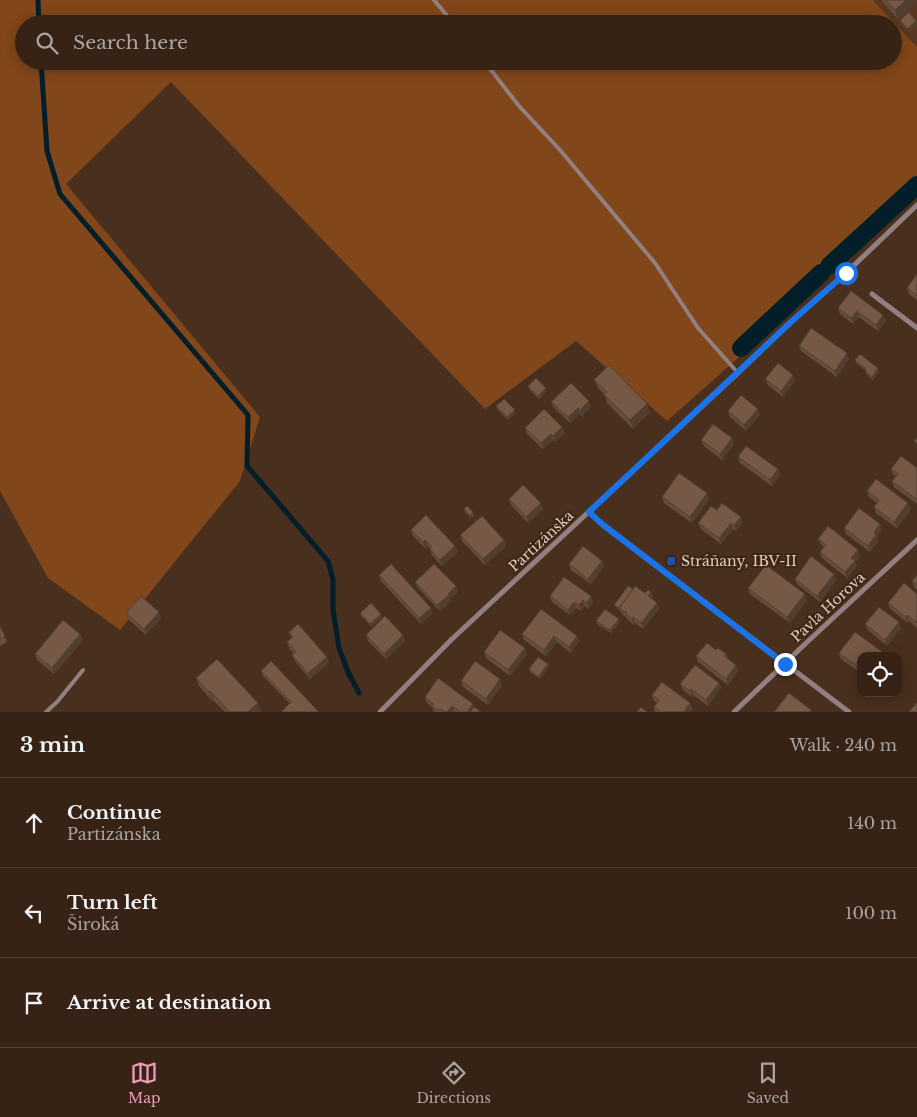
<!DOCTYPE html>
<html lang="en">
<head>
<meta charset="utf-8">
<style>
	:root { --surface:#372316; --page:#3e2b1f; --text:#f1f3f6; --muted:#aaa4a1; --line:#514035; --accent:#ef9ab8 }
	body { margin:0; font-family:"Libre Baskerville",serif; background:var(--page); color:var(--text) }
	.controls { position:absolute; right:15px; bottom:15px; display:grid; overflow:hidden; border-radius:10px; box-shadow:0 2px 12px #0003 }
	.controls button { width:45px; height:45px; display:grid; place-items:center; padding:0; border:0; border-bottom:1px solid var(--line); background:var(--surface); color:var(--text); font:25px sans-serif }
	.stop { position:absolute; width:15px; height:15px; margin:-11px; border:4px solid #1a73e8; border-radius:50%; background:#fff }
	.stop.end { background:#1a73e8; border-color:#fff; box-shadow:0 1px 5px #0008 }
	.list { margin:0; padding:0; list-style:none }
	h2 { display:flex; justify-content:space-between; align-items:center; height:65px; margin:0; padding:0 20px; font-size:21px }
	h2 small { font-size:16px; font-weight:400; color:var(--muted) }
	.list li { display:grid; grid-template-columns:32px 1fr auto; gap:15px; align-items:center; box-sizing:border-box; height:90px; padding:0 20px; border-top:1px solid var(--line) }
	.list b { display:block; font-size:19px; white-space:nowrap }
	.list p { margin:0; font-size:16px; white-space:nowrap; color:var(--muted) }
	.list em { font-size:16px; font-style:normal; color:var(--muted) }
	.icon { flex:none; width:28px; height:28px; fill:none; stroke:currentColor; stroke-width:2; stroke-linecap:round; stroke-linejoin:round }
	.map { position:relative; flex:none; width:917px; height:712px; overflow:hidden }
	.search { position:absolute; background:var(--surface); box-shadow:0 2px 12px #0003; left:15px; right:15px; top:15px; height:55px; display:flex; align-items:center; gap:12px; box-sizing:border-box; padding:0 18px; border-radius:28px; color:var(--muted); font-size:19px }
	.sheet { height:335px; background:var(--surface) }
	nav { display:flex; justify-content:space-around; align-items:center; box-sizing:border-box; height:70px; border-top:1px solid var(--line); background:var(--surface); font-size:14px; color:var(--muted) }
	nav a { display:grid; justify-items:center; gap:2px }
	nav .on { color:var(--accent) }
	.map>svg:first-child { display:block }
	.built { fill:#573721 }
	.green { fill:#814619; fill-rule:evenodd }
	.lines { fill:none; stroke-linecap:round; stroke-linejoin:round }
	.stream { stroke:#021e29; stroke-width:5 }
	.canal { stroke:#021e29; stroke-width:18 }
	.service { stroke:#928081; stroke-width:4 }
	.minor { stroke:#928081; stroke-width:5 }
	.wall { fill:#654c3b }
	.shaded-wall { fill:#523e30 }
	.building { fill:#755845; stroke:#523e30 }
	.route { stroke:#1a73e8; stroke-width:6 }
	.transit-dot { fill:#1a4fb4; stroke:#3e2514; stroke-width:2 }
	.labels { text-anchor:middle; stroke-width:4; stroke-linejoin:round; paint-order:stroke }
	.street-label { font-size:14px; fill:#decdc3; stroke:#3e2514 }
	.poi-label { font-size:14px; fill:#decdc3; stroke:#3e2514; text-anchor:start }
</style>
</head>
<body>
<div class="map">
<svg width="917" height="712" viewBox="0 0 917 712">
	<rect width="100%" height="100%" fill="#492f1e"/>
	<path class="built" d="M873 0H917V47Z"/>
	<path class="green" d="M0 0H873L917 47V192L736 360 667 421 576 341 485 409 171 82 66 184 260 417 240 481 120 630 48 578 0 491ZM24 24H893V61H24Z"/>
	<g class="lines">
		<path class="stream" d="M38 0 39 24
			M41 61 47 151 60 194 248 415 247 466 328 561 333 580V610L339 648 348 672 359 693"/>
		<path class="canal" d="M829 266 917 185
			M741 348 821 273"/>
		<path class="service" d="M434 0 454 24
			M484 61 519 106 560 150 655 263 698 328 738 373
			M46 712 57 702 83 670"/>
		<path class="minor" d="M872 294 917 328
			M589 512 602 524 849 712
			M380 712 452 639 738 373 792 321 846 273 917 205
			M734 712 805 644 917 540"/>
	</g>
	<path class="wall" d="M881 0H916L917 2 898 19Z
		M900 20 916 21 917 25 909 32 901 23Z
		M917 274V300L909 294 907 288Z
		M838 308 883 315 886 321 878 331 859 317 853 324 840 314Z
		M799 346 849 359 837 377 801 351Z
		M855 360 878 368 879 371 873 380 866 374 865 371V370L856 363Z
		M765 379 795 381 783 397 768 385Z
		M594 380 650 412 633 429 607 403 605 395 598 388Z
		M528 386 547 391 539 399 529 389Z
		M551 402 591 407 582 416 580 414 570 423 554 408Z
		M496 406 515 410 516 413 508 420 497 409Z
		M758 409 760 415 746 431 730 417 728 411Z
		M562 427 565 433 555 442 553 440 543 449 527 434 525 428Z
		M732 438 734 444 722 460 704 446 701 440Z
		M738 457 780 475 772 486 740 463Z
		M917 468V504L894 487 892 481 896 476 893 474 891 469Z
		M867 491 908 503 911 509 897 528 876 513 874 507 877 503 869 497Z
		M662 497 709 499 692 523 664 503Z
		M509 499 543 509 528 523 511 505Z
		M464 509 473 512 474 515 471 519 465 512Z
		M717 510 743 522 736 531 733 529 721 544 701 529 698 523Z
		M844 528 882 530 877 537 878 541 870 552 846 534Z
		M411 530 455 546 458 552 442 566 432 555 430 549 428 546 425 548 413 536Z
		M460 535 504 540 506 546 485 565 462 541Z
		M818 539 858 550 860 556 855 562 857 566 847 578 822 558 820 552 824 547 821 544Z
		M602 561 604 566 591 584 571 570 569 564Z
		M834 574 836 580 820 602 797 584 795 579Z
		M379 575 433 613 421 624 381 581Z
		M917 575V590L914 587 912 581Z
		M564 577 593 602 589 609 585 606 581 611 576 608 570 615 552 602 550 596Z
		M415 582 456 586 458 592 450 599 451 601 440 611 417 587Z
		M748 588 807 600 790 623 750 594Z
		M651 592 653 598 652 599 657 603 659 609 643 629 635 623 634 625 628 620 627 618 623 615 621 612 614 605 645 593Z
		M917 594V628L909 621 908 623 890 609 888 603Z
		M126 613 161 618 146 635 128 619Z
		M360 613 382 617 372 627 361 616Z
		M619 619 620 622 611 633 597 624 596 621Z
		M865 624 901 628 887 646 868 630Z
		M0 626 7 642 0 646Z
		M289 632 329 663 310 679 295 661 292 655 294 654 289 648 287 642 291 638Z
		M80 634 83 640 54 674 37 660 35 654Z
		M522 634 577 636 579 641 571 653 557 642 546 656 524 640Z
		M366 635H403L405 641 386 659 368 641Z
		M716 650 726 654 728 659 736 665 738 671 728 685 698 662 696 656Z
		M484 652 527 654 510 676 486 658Z
		M839 653 861 656V673L841 659Z
		M548 664 549 667 540 679 530 672 529 669Z
		M261 671 319 712 290 704 263 676Z
		M196 678 261 712H225L213 700 212 701 199 686Z
		M461 681 502 685 488 705 463 687Z
		M719 683 721 688 708 706 693 695 692 697 683 690 680 684Z
		M652 695 690 703 692 709 690 712H655L654 707 657 703 654 701Z
		M425 697 474 707 480 712H434L432 707 427 703Z"/>
	<path class="shaded-wall" d="M906 0H916L917 2 898 19 895 10Z
		M916 21 917 25 909 32 907 29Z
		M857 311 859 317 853 324 851 318Z
		M883 315 886 321 878 331 876 325Z
		M847 353 849 359 837 377 835 371Z
		M878 368 879 371 873 380 872 377Z
		M793 375 795 381 783 397 781 391Z
		M546 388 547 391 539 399 538 396Z
		M589 401 591 407 582 416 580 410Z
		M647 404 650 412 633 429 630 420Z
		M578 408 580 414 570 423 568 417Z
		M758 409 760 415 746 431 744 425Z
		M515 410 516 413 508 420 507 417Z
		M562 427 565 433 555 442 553 436Z
		M551 434 553 440 543 449 541 443Z
		M732 438 734 444 722 460 720 454Z
		M778 469 780 475 772 486 770 480Z
		M707 493 709 499 692 523 690 517Z
		M541 503 543 509 528 523 526 517Z
		M908 503 911 509 897 528 894 522Z
		M473 512 474 515 471 519 470 516Z
		M741 517 743 522 736 531 734 525Z
		M731 523 733 529 721 544 719 538Z
		M880 524 882 530 877 537 878 541 870 552 868 546 874 533Z
		M425 540 428 546 425 548 423 542Z
		M504 540 506 546 485 565 483 559Z
		M455 546 458 552 442 566 440 560Z
		M858 550 860 556 855 562 857 566 847 578 845 572 851 558Z
		M602 561 604 566 591 584 588 579Z
		M834 574 836 580 820 602 817 596Z
		M456 586 458 592 450 599 451 601 440 611 437 605Z
		M651 592 653 598 650 602 648 596Z
		M805 594 807 600 790 623 787 617Z
		M591 596 593 602 589 609 587 603Z
		M583 600 585 606 581 611 579 605Z
		M574 602 576 608 570 615 568 610Z
		M657 603 659 609 643 629 641 623Z
		M431 608 433 613 421 624 419 618Z
		M159 612 161 618 146 635 144 629Z
		M381 614 382 617 372 627 370 624Z
		M907 615 909 621 908 623 906 617Z
		M633 617 635 623 634 625 632 619Z
		M619 619 620 622 611 633 610 630Z
		M899 622 901 628 887 646 885 640Z
		M80 634 83 640 54 674 52 668Z
		M403 635 405 641 386 659 384 654Z
		M554 636 557 642 546 656 544 650Z
		M577 636 579 641 571 653 569 647Z
		M525 648 527 654 510 676 508 670Z
		M327 657 329 663 310 679 308 673Z
		M548 664 549 667 540 679 538 677Z
		M736 665 738 671 728 685 726 679Z
		M500 679 502 685 488 705 486 699Z
		M719 683 721 688 708 706 706 700Z
		M691 689 693 695 692 697 690 691Z
		M210 691 213 700 212 701 209 692Z
		M258 703 261 712H248Z
		M690 703 692 709 690 712H684Z
		M473 704 475 710 473 712H467Z
		M452 706 454 712H447Z"/>
	<path class="building" d="M886 0H906L895 10Z
		M909 12 916 21 907 29 900 20Z
		M917 274V296L907 288Z
		M851 291 883 315 876 325 857 311 851 318 838 308Z
		M811 328 847 353 835 371 799 346Z
		M860 354 878 368 872 377 865 371 866 369 855 360Z
		M778 363 793 375 781 391 765 379Z
		M609 365 647 404 630 420 604 395 607 392 594 380Z
		M536 378 546 388 538 396 528 386Z
		M571 383 589 401 580 410 578 408 568 417 551 402Z
		M741 395 758 409 744 425 728 411Z
		M504 399 515 410 507 417 496 406Z
		M544 409 562 427 553 436 551 434 541 443 525 428Z
		M713 424 732 438 720 454 701 440Z
		M917 437V444L914 441Z
		M746 446 778 469 770 480 738 457Z
		M901 456 917 468V500L892 481 898 474 891 469Z
		M679 473 707 493 690 517 662 497Z
		M876 479 908 503 894 522 874 507 879 500 867 491Z
		M523 485 541 503 526 517 509 499Z
		M722 503 741 517 734 525 731 523 719 538 698 523 711 506 717 510Z
		M467 506 473 512 470 516 464 509Z
		M859 508 880 524 874 533 876 535 868 546 844 528Z
		M426 515 455 546 440 560 430 549 432 547 425 540 423 542 411 530Z
		M482 516 504 540 483 559 460 535Z
		M828 526 858 550 851 558 855 561 845 572 820 552 826 545 818 539Z
		M583 546 602 561 588 579 569 564Z
		M811 556 834 574 817 596 795 579Z
		M391 564 431 608 419 618 379 575Z
		M434 564 456 586 448 594 449 595 437 605 415 582Z
		M766 565 805 594 787 617 748 588Z
		M917 575V585L912 581Z
		M564 577 591 596 587 603 583 600 579 605 574 602 568 610 550 596Z
		M904 583 917 594V623L907 615 906 617 888 603Z
		M628 586 633 589 620 607V609L614 605Z
		M635 586 645 593 648 590 651 592 648 596 657 603 641 623 633 617 632 619 626 614 627 612H625L620 609V607Z
		M141 596 159 612 144 629 126 613Z
		M371 603 381 614 370 624 360 613Z
		M879 607 899 622 885 640 865 624Z
		M541 609 577 636 569 647 554 636 544 650 522 634Z
		M605 609 619 619 610 630 596 621Z
		M385 616 403 635 384 654 366 635Z
		M63 620 80 634 52 668 35 654Z
		M298 624 327 657 308 673 292 655 296 652 287 642 293 637 289 632Z
		M0 626 5 636 0 639Z
		M500 630 525 648 508 670 484 652Z
		M855 632 888 656H861V669L839 653Z
		M707 643 716 650 718 648 726 654 724 656 736 665 726 679 696 656Z
		M538 657 548 664 538 677 529 669Z
		M217 659 258 703 248 712H230L210 691 209 692 196 678Z
		M271 661 319 712H282V711L291 702 261 671Z
		M475 661 500 679 486 699 461 681Z
		M695 665 719 683 706 700 691 689 690 691 680 684Z
		M438 678 473 704 467 712H460L452 706 447 712H445L440 709 438 711 432 706 433 704 425 697Z
		M662 682 690 703 684 712H660L654 707 659 700 652 695Z
		M789 693 811 710 810 712H774Z
		M917 702V712H909Z
		M474 707 480 711V712H470Z
		M641 707 647 712H637Z"/>
	<g class="lines">
		<path class="route" d="M785 664 602 524 589 512 792 321 846 273"/>
	</g>
	<rect class="transit-dot" x="666" y="556" width="10" height="10" rx="2.5"/>
	<g class="labels">
		<g class="street-label">
			<text transform="translate(541 541) rotate(-43)" y="5">Partizánska</text>
			<text transform="translate(828 607) rotate(-43)" y="5">Pavla Horova</text>
		</g>
		<g class="poi-label">
			<text x="681" y="566">Stráňany, IBV-II</text>
		</g>
	</g>
</svg>
<div class="controls">
<button><svg class="icon" aria-label="locate" viewBox="0 0 24 24"><circle cx="12" cy="12" r="6"/><path d="M12 2v4M12 18v4M2 12h4M18 12h4"/></svg></button>
</div>
<div class="stop" style="left:846px;top:273px"></div>
<div class="stop end" style="left:785px;top:664px"></div>
<div class="search"><svg class="icon" aria-label="search" viewBox="0 0 24 24"><circle cx="10" cy="10" r="6"/><path d="M15 15l6 6"/></svg>Search here</div>
</div>
<section class="sheet">
<h2>3 min<small>Walk · 240 m</small></h2>
<ul class="list">
<li><svg class="icon" aria-label="ahead" viewBox="0 0 24 24"><path d="M12 20V5M6 11l6-6 6 6"/></svg><div><b>Continue</b><p>Partizánska</p></div><em>140 m</em></li>
<li><svg class="icon" aria-label="left" viewBox="0 0 24 24"><path d="M17 20v-9H6M10 6l-5 5 5 5"/></svg><div><b>Turn left</b><p>Široká</p></div><em>100 m</em></li>
<li><svg class="icon" aria-label="arrive" viewBox="0 0 24 24"><path d="M6 21V4h12l-3 4 3 4H6"/></svg><div><b>Arrive at destination</b></div></li>
</ul>
</section>
<nav>
<a class="on"><svg class="icon" aria-label="map" viewBox="0 0 24 24"><path d="M3 6l6-2 6 2 6-2v14l-6 2-6-2-6 2zM9 4v14M15 6v14"/></svg>Map</a>
<a><svg class="icon" aria-label="directions" viewBox="0 0 24 24"><path d="M12 3l9 9-9 9-9-9zM9 14v-3h6M13 9l2 2-2 2"/></svg>Directions</a>
<a><svg class="icon" aria-label="saved" viewBox="0 0 24 24"><path d="M7 4h10v16l-5-4-5 4z"/></svg>Saved</a>
</nav>
</body>
</html>
